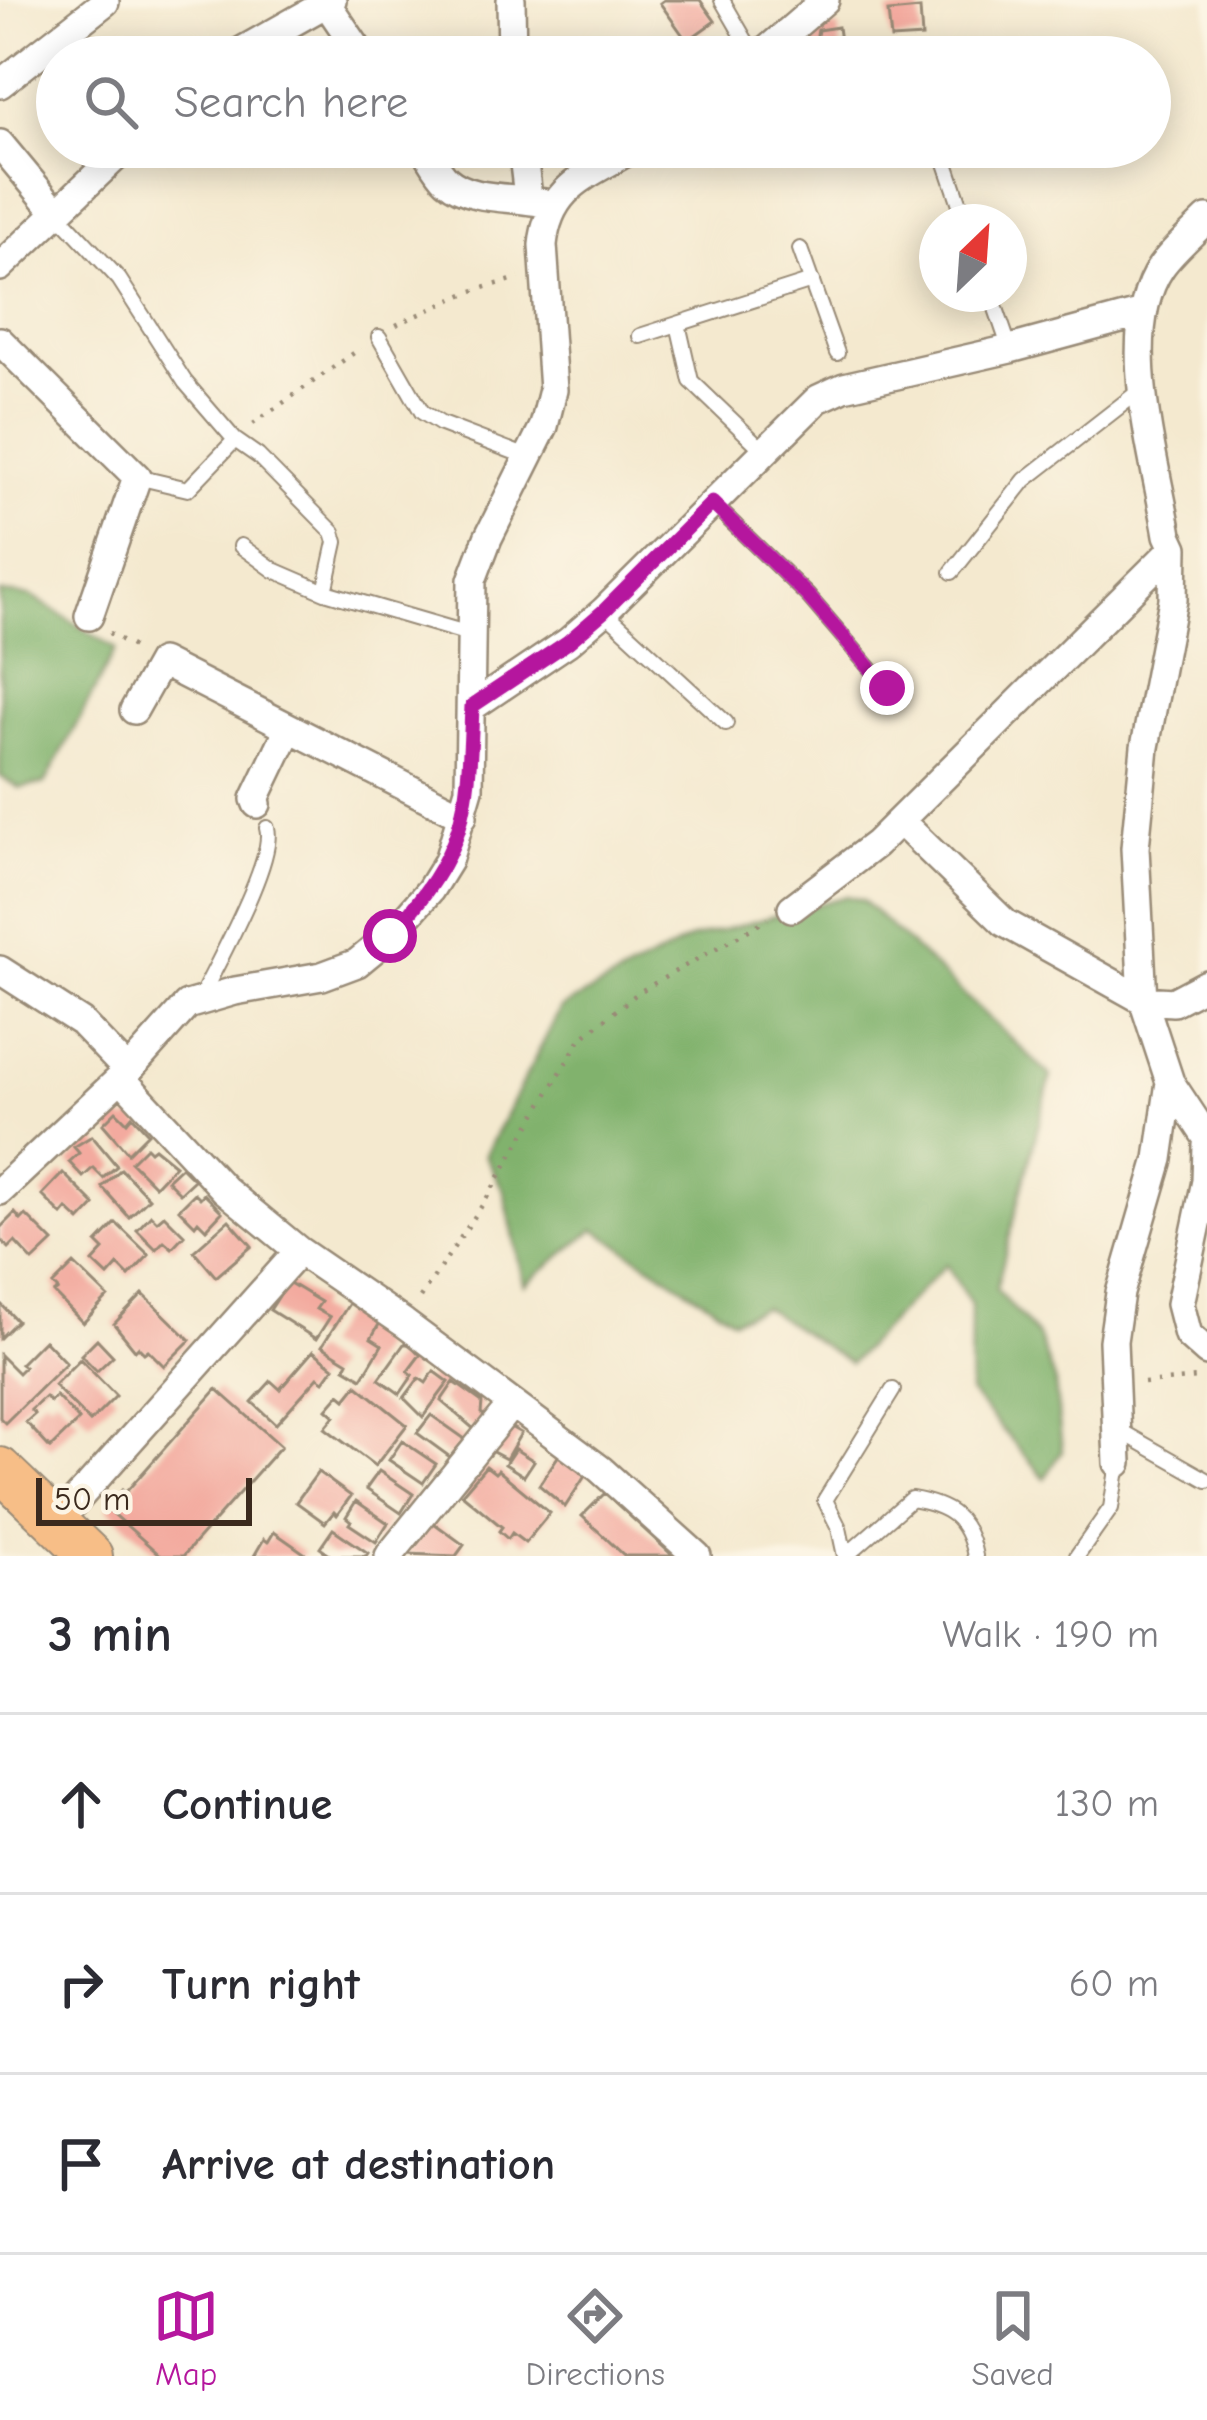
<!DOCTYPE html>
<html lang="en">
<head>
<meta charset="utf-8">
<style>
	:root { --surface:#fff; --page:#f7f7f7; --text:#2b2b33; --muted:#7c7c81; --line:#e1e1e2; --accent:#b5179e }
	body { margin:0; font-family:"Comic Neue",sans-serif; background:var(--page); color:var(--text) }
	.compass { position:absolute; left:919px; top:204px; width:108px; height:108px; border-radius:50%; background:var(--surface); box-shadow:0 6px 30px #0003; rotate:25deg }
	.scale { position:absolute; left:36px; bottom:30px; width:216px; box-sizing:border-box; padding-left:12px; border:6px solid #3b2a1e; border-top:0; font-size:33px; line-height:42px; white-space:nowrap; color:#3b2a1e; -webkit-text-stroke:9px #fcf5e5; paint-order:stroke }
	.stop { position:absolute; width:36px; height:36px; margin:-27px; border:9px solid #b5179e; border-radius:50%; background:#fff }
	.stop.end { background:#b5179e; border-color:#fff; box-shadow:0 3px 12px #0008 }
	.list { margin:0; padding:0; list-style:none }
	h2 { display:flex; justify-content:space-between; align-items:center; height:156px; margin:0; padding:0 48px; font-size:51px }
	h2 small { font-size:39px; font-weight:400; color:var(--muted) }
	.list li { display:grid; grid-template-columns:78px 1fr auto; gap:36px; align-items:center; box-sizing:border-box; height:180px; padding:0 48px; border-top:3px solid var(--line) }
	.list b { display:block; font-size:45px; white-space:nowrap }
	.list em { font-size:39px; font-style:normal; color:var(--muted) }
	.icon { flex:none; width:66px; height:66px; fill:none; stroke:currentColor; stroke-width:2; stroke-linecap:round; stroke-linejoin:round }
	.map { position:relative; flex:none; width:1207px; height:1556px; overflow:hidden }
	.search { position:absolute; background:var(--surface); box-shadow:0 6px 30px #0003; left:36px; right:36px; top:36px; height:132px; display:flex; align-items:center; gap:30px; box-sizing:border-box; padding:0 42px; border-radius:66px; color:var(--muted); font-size:45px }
	.sheet { height:696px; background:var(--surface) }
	nav { display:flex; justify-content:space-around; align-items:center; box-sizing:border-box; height:168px; border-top:3px solid var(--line); background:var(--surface); font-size:33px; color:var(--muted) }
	nav a { display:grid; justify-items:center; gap:6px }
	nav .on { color:var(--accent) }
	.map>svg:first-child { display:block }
	.forest { fill:#81b26d; stroke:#5e6e46; stroke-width:3 }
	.building { fill:#f3aa9f }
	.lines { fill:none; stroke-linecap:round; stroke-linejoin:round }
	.lane-casing { stroke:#988a76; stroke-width:18 }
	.street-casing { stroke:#988a76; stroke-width:32 }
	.primary-casing { stroke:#988a76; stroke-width:46 }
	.path { stroke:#988a76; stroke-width:4.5; stroke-dasharray:3 9; stroke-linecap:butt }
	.lane { stroke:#fff; stroke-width:14 }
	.street { stroke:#fff; stroke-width:27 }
	.primary { stroke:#f7be87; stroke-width:42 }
	.route { stroke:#b5179e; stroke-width:15 }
</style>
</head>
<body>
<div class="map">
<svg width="1207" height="1556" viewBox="0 0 1207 1556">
	<rect width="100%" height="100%" fill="#fcf5e5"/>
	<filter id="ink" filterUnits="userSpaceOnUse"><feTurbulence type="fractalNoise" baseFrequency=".00833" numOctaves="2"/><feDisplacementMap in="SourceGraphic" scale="24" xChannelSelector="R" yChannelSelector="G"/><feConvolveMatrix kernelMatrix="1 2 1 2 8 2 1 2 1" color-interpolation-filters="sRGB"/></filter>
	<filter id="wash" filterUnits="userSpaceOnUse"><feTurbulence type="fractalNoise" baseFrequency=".004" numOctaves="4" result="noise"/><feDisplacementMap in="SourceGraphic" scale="48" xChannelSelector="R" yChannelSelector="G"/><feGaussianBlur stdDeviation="2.7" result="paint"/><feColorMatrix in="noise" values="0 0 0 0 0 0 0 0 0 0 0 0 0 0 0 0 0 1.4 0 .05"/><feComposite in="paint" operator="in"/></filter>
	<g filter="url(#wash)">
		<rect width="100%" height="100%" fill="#f4e9cf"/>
		<path class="forest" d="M0 593 31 596 116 649 45 784 19 788 0 776Z
			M847 896 862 900 1051 1076 996 1289 1039 1338 1055 1383 1062 1451 1045 1478 970 1393 971 1305 946 1264 850 1363 763 1307 733 1319 595 1229 524 1285 504 1191 485 1155 561 1008 690 939Z"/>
		<g id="blocks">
			<path class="building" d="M664 0H700L715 21 687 41 660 3Z
				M920 9 922 37 891 39 888 12Z
				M838 27 842 57H806L804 43 816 41 818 30Z
				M116 1111 127 1122 132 1116 148 1133 128 1153 103 1124Z
				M92 1136 117 1166 103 1178 93 1168 83 1177 69 1162 79 1153 74 1147Z
				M146 1147 150 1151 154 1148 175 1165 155 1186 131 1162Z
				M181 1167 194 1180 180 1193 167 1180Z
				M121 1169 149 1198 129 1217 102 1187Z
				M63 1173 95 1205 80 1221 67 1209 62 1215 42 1195Z
				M195 1193 200 1198 204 1194 222 1212 206 1229 198 1221 195 1225 179 1209Z
				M15 1213 21 1220 26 1215 53 1242 33 1261 15 1242 9 1248 0 1239V1228Z
				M151 1215 157 1221 164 1215 184 1235 172 1248 164 1241 156 1249 137 1230Z
				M229 1220 252 1246 216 1277 194 1251Z
				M116 1223 149 1255 129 1276 118 1265 108 1276 93 1262 104 1250 97 1243Z
				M74 1264 108 1297 83 1323 54 1293 58 1290 53 1285Z
				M288 1282 321 1302 316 1309 330 1317 316 1339 270 1310Z
				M143 1294 190 1340 164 1366 148 1350 144 1353 138 1347 135 1350 114 1324Z
				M350 1302 381 1321 371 1338 382 1345 362 1378 345 1368 348 1362 322 1346Z
				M0 1303 17 1321 0 1338Z
				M97 1339 113 1356 97 1371 81 1355Z
				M44 1340 66 1363 5 1423 0 1418V1355L18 1373 24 1367 20 1364Z
				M404 1344H410L420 1355 408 1371 413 1375 400 1394 379 1379Z
				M313 1351 334 1367 324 1381 318 1377 276 1424 252 1402 271 1381 280 1389Z
				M80 1359 116 1396 90 1422 54 1385Z
				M434 1371 449 1382 423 1417 404 1398 419 1378 426 1383Z
				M454 1382 482 1402 481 1413 485 1416 475 1430 441 1401Z
				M357 1385 407 1425 375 1466 325 1428 335 1416 327 1409 340 1394 346 1399Z
				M217 1389 281 1446 183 1556H161L107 1508 122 1490 125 1493Z
				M56 1396 79 1420 50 1448 26 1422 35 1414 31 1410 45 1397 50 1402Z
				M431 1415 465 1439 450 1457 417 1433Z
				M505 1424 521 1433 506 1459 491 1451Z
				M402 1441 436 1464 423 1483 389 1460Z
				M515 1449 534 1461 524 1476 505 1464Z
				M559 1455 587 1473 565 1507 539 1485Z
				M486 1466 495 1473 498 1470 550 1513 525 1543 512 1533 508 1539 499 1531 502 1527 462 1494Z
				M379 1471 413 1494 401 1513 366 1489Z
				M318 1472 351 1496 337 1515 334 1512 325 1523 296 1502Z
				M605 1493 673 1556H625L582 1516Z
				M356 1501 388 1523 376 1542 349 1524 351 1521 346 1517Z
				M431 1521 464 1545 456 1556 407 1554Z
				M333 1529 368 1553 366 1556H331L320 1548Z
				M274 1532 304 1553 301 1556H254L264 1539 268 1542Z"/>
		</g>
	</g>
	<g filter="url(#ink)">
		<use href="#blocks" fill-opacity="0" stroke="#988a76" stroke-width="3"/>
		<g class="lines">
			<g class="lane-casing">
				<path id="lane" d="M722 0 755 57
					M946 163 966 222
					M58 214 119 279 185 382 235 440 258 456 333 532 336 542 325 592 469 634
					M800 249 837 353
					M991 294 1010 349
					M678 324 691 381 763 450
					M640 336 812 281
					M379 337 422 412 441 424 530 458
					M137 477 188 489 235 440
					M712 503 808 596 887 688
					M241 546 274 570 325 592
					M952 572 1025 480 1142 389
					M604 611 726 723
					M200 999C216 965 276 859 267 828
					M1117 1429 1207 1480
					M847 1555 911 1499C949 1505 967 1517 975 1556
					M845 1556 839 1528 825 1500 893 1390
					M1077 1556 1111 1508 1118 1463"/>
			</g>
			<g class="street-casing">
				<path id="street" d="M511 0 512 57
					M327 4 363 57
					M231 57 332 0
					M759 57 825 0
					M0 84 105 2
					M0 144 58 214
					M424 147C431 157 438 172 447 180 473 203 520 195 552 205
					M522 147 528 197
					M0 267 126 147
					M0 341 137 477 89 616
					M473 706 568 642 604 611 818 399 844 387 1010 349 1143 313
					M134 710 161 662 463 816
					M257 804 255 799 289 728
					M900 821 1005 923 1143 1000 1173 1002 1207 984
					M792 908 876 844 1174 548
					M0 970 81 1022 128 1071
					M121 1078 225 1190 299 1251 404 1323 600 1469 697 1556
					M1170 1082 1207 1138
					M1207 1145 1206 1181 1180 1304 1188 1335 1207 1352
					M0 1191 128 1071 187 1005 235 991 322 976 357 963 390 936 430 890 448 861 469 789 472 580 488 538 544 426 553 390 543 245C549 185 588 176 635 147
					M1118 1463 1113 1341 1120 1293 1159 1159 1170 1082 1143 1000 1135 848 1145 747 1173 600 1174 548 1168 535C1156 462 1116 333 1161 267 1173 250 1192 234 1207 219
					M56 1523 299 1251
					M389 1556 511 1405"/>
			</g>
			<g class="primary-casing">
				<path id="primary" d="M0 1469 91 1556"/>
			</g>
			<path class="path" d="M396 325 469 292 519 278
				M253 424 361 348
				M109 633 135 648
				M420 1298 485 1201 580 1039 639 992 768 919
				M1144 1383 1198 1378"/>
			<use href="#lane" class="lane"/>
			<use href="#street" class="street"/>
			<use href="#primary" class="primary"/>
		</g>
	</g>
	<g class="lines" filter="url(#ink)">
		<path class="route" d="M390 936C466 849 468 818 472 706L568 642 604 611 712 503 808 596 887 688"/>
	</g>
</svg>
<svg class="compass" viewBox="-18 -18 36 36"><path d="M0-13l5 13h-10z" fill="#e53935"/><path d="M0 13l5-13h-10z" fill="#7c7c81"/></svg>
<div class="scale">50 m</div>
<div class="stop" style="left:390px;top:936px"></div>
<div class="stop end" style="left:887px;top:688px"></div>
<div class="search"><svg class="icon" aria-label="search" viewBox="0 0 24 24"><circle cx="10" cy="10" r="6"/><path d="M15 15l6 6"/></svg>Search here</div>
</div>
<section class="sheet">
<h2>3 min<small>Walk · 190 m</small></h2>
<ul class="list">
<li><svg class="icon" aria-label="ahead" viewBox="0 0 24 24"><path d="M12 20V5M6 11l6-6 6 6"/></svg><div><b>Continue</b></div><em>130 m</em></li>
<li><svg class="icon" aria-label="right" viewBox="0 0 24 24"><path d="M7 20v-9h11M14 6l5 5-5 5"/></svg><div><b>Turn right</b></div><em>60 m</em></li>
<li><svg class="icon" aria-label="arrive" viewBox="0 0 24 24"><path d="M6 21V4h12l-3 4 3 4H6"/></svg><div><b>Arrive at destination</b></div></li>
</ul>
</section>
<nav>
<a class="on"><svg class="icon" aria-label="map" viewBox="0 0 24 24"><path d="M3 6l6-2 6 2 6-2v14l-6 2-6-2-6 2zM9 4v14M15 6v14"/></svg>Map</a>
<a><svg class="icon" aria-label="directions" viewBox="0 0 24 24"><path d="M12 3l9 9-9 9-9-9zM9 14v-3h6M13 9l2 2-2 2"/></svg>Directions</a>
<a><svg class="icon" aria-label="saved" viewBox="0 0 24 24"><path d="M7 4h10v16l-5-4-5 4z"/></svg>Saved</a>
</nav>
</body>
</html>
